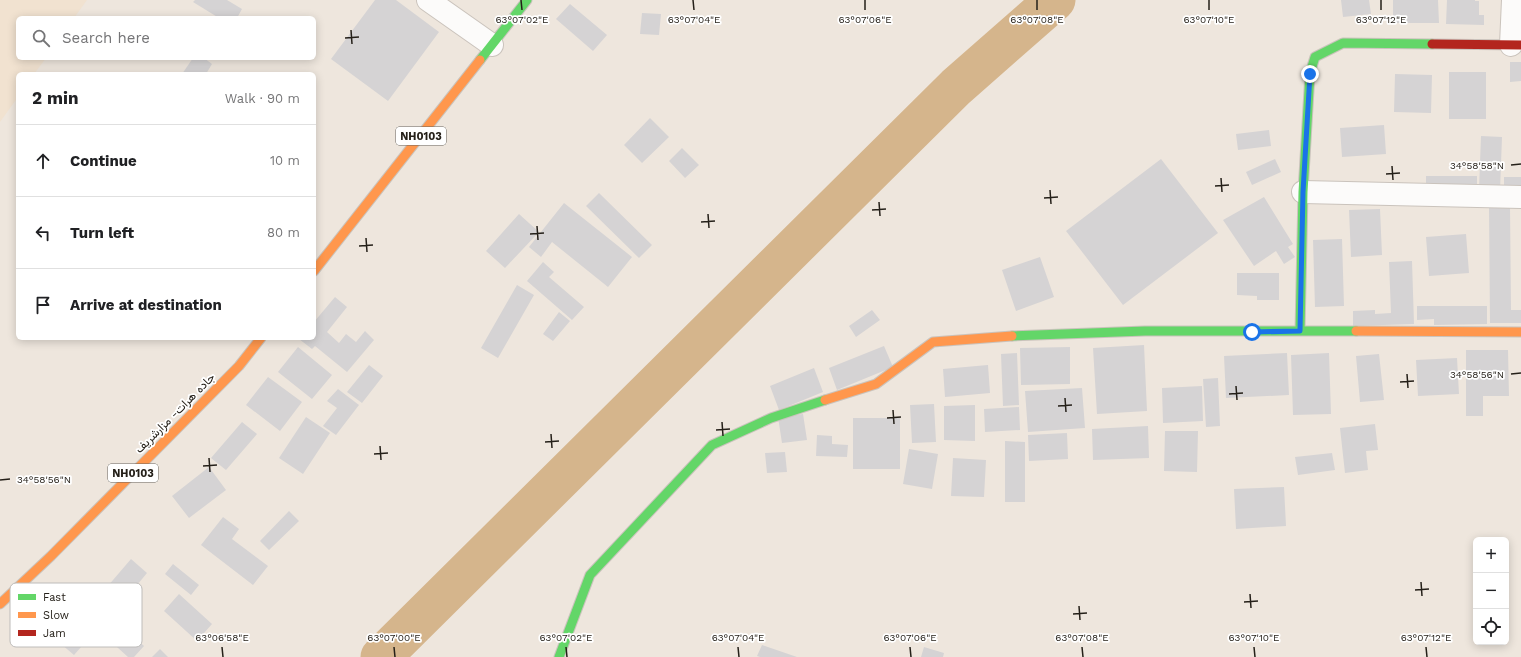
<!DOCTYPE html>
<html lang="en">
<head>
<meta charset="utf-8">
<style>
	:root { --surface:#fff; --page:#f2f2f2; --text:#202124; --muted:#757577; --line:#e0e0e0 }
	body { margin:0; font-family:"Work Sans",Vazirmatn,sans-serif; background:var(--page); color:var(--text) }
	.controls { position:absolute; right:12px; bottom:12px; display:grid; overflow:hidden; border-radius:6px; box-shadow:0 2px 10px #0003 }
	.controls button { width:36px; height:36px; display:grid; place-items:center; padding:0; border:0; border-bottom:1px solid var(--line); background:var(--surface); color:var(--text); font:20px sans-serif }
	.stop { position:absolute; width:12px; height:12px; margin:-9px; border:3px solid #1a73e8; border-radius:50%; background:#fff }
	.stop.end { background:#1a73e8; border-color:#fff; box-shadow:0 1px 4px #0008 }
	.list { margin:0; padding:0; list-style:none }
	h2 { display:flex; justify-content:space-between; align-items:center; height:52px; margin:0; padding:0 16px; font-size:17px }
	h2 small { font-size:13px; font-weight:400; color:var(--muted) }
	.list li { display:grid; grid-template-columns:26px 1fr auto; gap:12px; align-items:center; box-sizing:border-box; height:72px; padding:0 16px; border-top:1px solid var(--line) }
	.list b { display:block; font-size:15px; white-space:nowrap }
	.list em { font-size:13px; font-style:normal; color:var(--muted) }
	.icon { flex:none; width:22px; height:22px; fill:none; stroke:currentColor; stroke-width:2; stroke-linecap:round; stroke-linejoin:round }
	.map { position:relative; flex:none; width:1521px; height:657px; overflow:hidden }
	.search { position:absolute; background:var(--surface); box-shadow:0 2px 10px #0003; left:16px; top:16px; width:300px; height:44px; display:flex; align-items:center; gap:10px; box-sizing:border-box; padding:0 14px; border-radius:6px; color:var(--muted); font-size:15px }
	.panel { position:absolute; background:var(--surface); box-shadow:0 2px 10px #0003; left:16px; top:72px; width:300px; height:268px; border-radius:6px }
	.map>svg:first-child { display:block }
	.built { fill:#f1e2d0 }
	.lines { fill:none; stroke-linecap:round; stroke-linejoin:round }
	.river { stroke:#d5b58c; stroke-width:41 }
	.building { fill:#d5d3d4 }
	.street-casing { stroke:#cac3bc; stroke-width:24 }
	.fast-casing { stroke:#cac3bc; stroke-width:11 }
	.slow-casing { stroke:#cac3bc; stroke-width:11 }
	.jam-casing { stroke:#cac3bc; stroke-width:11 }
	.street { stroke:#fcfbfa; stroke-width:22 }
	.fast { stroke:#63d668; stroke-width:9 }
	.slow { stroke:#ff974d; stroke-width:9 }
	.jam { stroke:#b3261e; stroke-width:9 }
	.route { stroke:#1a73e8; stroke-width:5 }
	.ticks { fill:none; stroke:#252019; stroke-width:1.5 }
	.labels { text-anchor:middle; stroke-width:3.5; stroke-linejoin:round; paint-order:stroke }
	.shield { fill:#fff; stroke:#66635e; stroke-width:1 }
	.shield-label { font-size:11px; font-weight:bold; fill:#252019 }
	.street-label { font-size:12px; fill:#252019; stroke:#fff }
	.key { fill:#fff; stroke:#bebcba; stroke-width:1 }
	.key-label { font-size:11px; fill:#252019 }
	.ticks-label { font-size:10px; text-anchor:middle; fill:#252019; stroke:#fff; stroke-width:3.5; stroke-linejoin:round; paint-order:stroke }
</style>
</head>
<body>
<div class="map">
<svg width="1521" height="657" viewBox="0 0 1521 657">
	<rect width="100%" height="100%" fill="#eee6dd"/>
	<path class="built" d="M0 0H87L74 18H18V58H46L34 74H18V97L0 122Z"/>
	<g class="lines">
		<path class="river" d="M381 657 956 87 1055 0"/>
	</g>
	<path class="building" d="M195 0H227L242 9 237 18H219L193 2Z
		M375 0H396L439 32 388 101 331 59Z
		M1341 0H1369L1371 14 1343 17Z
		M1393 0H1438L1439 23H1393Z
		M1447 0H1475V1H1479V15H1484V25L1446 24Z
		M570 4 607 35 593 51 556 19Z
		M642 13 661 14 659 35 640 34Z
		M193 58H204L212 64 206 74H182Z
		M1510 62H1521V81L1510 82Z
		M1449 72H1486V119H1449Z
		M1395 74 1432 75 1431 113 1394 112Z
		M650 118 669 137 642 163 624 145Z
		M1384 125 1386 154 1342 157 1340 128Z
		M1269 130 1271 146 1238 150 1236 134Z
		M1481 136 1502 137 1500 191 1479 190Z
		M682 148 699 165 685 178 669 161Z
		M1161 159 1218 233 1123 305 1066 231Z
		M1275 159 1281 172 1252 185 1246 172Z
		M1426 176H1477V191H1426Z
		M1504 177H1521V192H1504Z
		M599 193 652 245 639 258 586 206Z
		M1264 197 1293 244 1288 247 1295 257 1284 264 1276 251 1254 266 1223 220Z
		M564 203 632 257 608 287 552 242 541 257 529 247Z
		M1489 206H1510L1511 310H1521V323H1490Z
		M1380 209 1382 255 1351 257 1349 210Z
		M519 214 539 232 505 268 486 251Z
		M1466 234 1469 273 1429 276 1426 237Z
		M1342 239 1344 306 1315 307 1313 240Z
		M1040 257 1054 297 1016 311 1002 270Z
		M1412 261 1414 324 1353 326V311L1375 310V314L1391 313 1389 262Z
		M543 262 554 272 549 277 584 307 572 320 527 281Z
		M1237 273H1279V300H1257V296L1237 295Z
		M517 285 534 295 498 358 481 348Z
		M335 297 347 307 327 332 339 343 346 334 356 342 365 331 374 340 347 372 315 346 312 349 299 339 314 338V322Z
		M1417 306H1487V324L1434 325V319L1417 320Z
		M872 310 880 320 856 337 849 326Z
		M559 312 570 321 553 341 543 334Z
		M1144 345 1147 411 1097 414 1093 348Z
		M884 346 893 367 837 390 829 368Z
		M298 347 332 375 312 399 278 372Z
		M1070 347V384L1021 385 1020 348Z
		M1466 350H1508L1509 396H1483V416H1466Z
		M1017 353 1019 405 1003 406 1001 354Z
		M1287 353 1289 395 1226 398 1224 356Z
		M1329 353 1331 414 1293 415 1291 355Z
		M1379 354 1384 400 1360 402 1356 356Z
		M1457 358 1459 394 1418 396 1416 360Z
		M369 365 383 376 362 403 347 392Z
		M988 365 990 393 945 397 943 369Z
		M814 368 823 392 779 410 770 386Z
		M268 377 302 402 280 431 246 405Z
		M1218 378 1220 426 1206 427 1203 379Z
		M1202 386 1203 421 1163 423 1162 388Z
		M1082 388 1085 428 1028 432 1025 391Z
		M338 389 359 405 336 435 323 426 337 408 327 401Z
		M934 404 936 442 912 443 910 405Z
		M975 405V441L944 440V406Z
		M1019 407 1020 430 985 432 984 409Z
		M803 414 807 440 782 443 778 417Z
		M306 417 330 433 303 474 279 458Z
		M853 418H900V469H853Z
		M242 422 257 434 226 470 211 458Z
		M1375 424 1378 450 1366 451 1368 470 1345 473 1340 428Z
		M1148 426 1149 458 1093 460 1092 429Z
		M1165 431H1198L1197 472 1164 471Z
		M1067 433 1068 459 1029 461 1028 435Z
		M817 435 832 436V444L848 445 847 457 816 456Z
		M1005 441 1025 442V502H1005Z
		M909 449 938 454 932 489 903 484Z
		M785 452 787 472 767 473 765 453Z
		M1332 453 1335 470 1298 475 1295 457Z
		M953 458 986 460 984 497 951 496Z
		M209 467 226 490 189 518 172 496Z
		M1284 487 1286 526 1236 529 1234 489Z
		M289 511 299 521 269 550 260 541Z
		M223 517 239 529 232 539 268 566 253 585 201 545Z
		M131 559 147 573 118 608 101 594Z
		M173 564 199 585 191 595 165 574Z
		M179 594 212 624 197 641 164 611Z
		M98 604 144 646 134 657H128L97 629 74 655 61 644Z
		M762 645 797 657H760L757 656Z
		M924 647 944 653 943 657H921Z
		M160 649 168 657H152Z"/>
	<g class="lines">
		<g class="street-casing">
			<path id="street" d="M428 0 492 45
				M1511 45 1513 0
				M1303 192 1521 197"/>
		</g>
		<g class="fast-casing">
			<path id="fast" d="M480 60 527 0
				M1300 331 1303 192 1310 73 1315 57 1343 43 1432 44
				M1012 336 1145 331H1356
				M559 657 590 575 712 445 771 418 825 400"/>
		</g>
		<g class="slow-casing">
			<path id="slow" d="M314 271 480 60
				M1356 331 1521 332
				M825 400 876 384 933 342 1012 336
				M0 604 51 556 239 366 261 338"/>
		</g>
		<g class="jam-casing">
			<path id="jam" d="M1432 44 1521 45"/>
		</g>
		<use href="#street" class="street"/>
		<use href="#fast" class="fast"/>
		<use href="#slow" class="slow"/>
		<use href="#jam" class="jam"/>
	</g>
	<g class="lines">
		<path class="route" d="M1252 332 1300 331 1303 192 1310 74"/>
	</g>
	<path class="ticks" d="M521 0 522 10M693 0 694 10M865 0V10M1037 0V10M1209 0V10M1381 0V10M351 30 352 44M345 38 359 37M1511 165 1521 164M1392 166 1393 180M1386 174 1400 173M1221 178 1222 192M1215 186 1229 185M1050 190 1051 204M1044 198 1058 197M879 202 880 216M872 210 886 209M708 214 709 228M701 222 715 221M537 226 538 240M530 234 544 233M366 238 367 252M359 246 373 245M1407 374 1408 388M1511 374 1521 373M1400 382 1414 381M1236 386 1237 400M1229 394 1243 393M1065 398 1066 412M1058 406 1072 405M893 410 894 424M887 418 901 417M722 422 723 436M716 430 730 429M551 434 552 448M545 442 559 441M380 446 381 460M374 454 388 453M209 458 210 472M203 466 217 465M0 480 10 479M1421 582 1422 596M1415 590 1429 589M1250 594 1251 608M1244 602 1258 601M1079 606 1080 620M1073 614 1087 613M222 647 223 657M394 647 395 657M566 647 567 657M738 647 739 657M910 647 911 657M1082 647 1083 657M1254 647 1255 657M1426 647 1427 657"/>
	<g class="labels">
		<g class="shield">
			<rect x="396" y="127" width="50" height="18" rx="3"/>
			<rect x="108" y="464" width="50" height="18" rx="3"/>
		</g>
		<g class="shield-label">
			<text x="421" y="140">NH0103</text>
			<text x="133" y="477">NH0103</text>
		</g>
		<g class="street-label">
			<text transform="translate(175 413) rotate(-45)" y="4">جاده هرات- مزارشریف</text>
		</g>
	</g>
	<rect x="10" y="583" width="132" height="64" rx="6" class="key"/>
	<rect x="18" y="594" width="18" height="6" fill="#63d668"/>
	<rect x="18" y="612" width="18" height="6" fill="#ff974d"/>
	<rect x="18" y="630" width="18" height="6" fill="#b3261e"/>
	<g class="key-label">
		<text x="43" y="601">Fast</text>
		<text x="43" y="619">Slow</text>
		<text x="43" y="637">Jam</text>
	</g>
	<g class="ticks-label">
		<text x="522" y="23">63°07'02"E</text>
		<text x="694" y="23">63°07'04"E</text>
		<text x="865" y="23">63°07'06"E</text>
		<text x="1037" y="23">63°07'08"E</text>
		<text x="1209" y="23">63°07'10"E</text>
		<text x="1381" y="23">63°07'12"E</text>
		<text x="1477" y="169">34°58'58"N</text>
		<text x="1477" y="378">34°58'56"N</text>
		<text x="44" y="483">34°58'56"N</text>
		<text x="222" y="641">63°06'58"E</text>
		<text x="394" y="641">63°07'00"E</text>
		<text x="566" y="641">63°07'02"E</text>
		<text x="738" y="641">63°07'04"E</text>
		<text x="910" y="641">63°07'06"E</text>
		<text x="1082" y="641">63°07'08"E</text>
		<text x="1254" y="641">63°07'10"E</text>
		<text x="1426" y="641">63°07'12"E</text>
	</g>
</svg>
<div class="controls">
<button>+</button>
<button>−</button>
<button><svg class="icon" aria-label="locate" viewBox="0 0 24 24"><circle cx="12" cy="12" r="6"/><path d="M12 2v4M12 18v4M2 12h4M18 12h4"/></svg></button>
</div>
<div class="stop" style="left:1252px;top:332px"></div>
<div class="stop end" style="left:1310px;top:74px"></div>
<div class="search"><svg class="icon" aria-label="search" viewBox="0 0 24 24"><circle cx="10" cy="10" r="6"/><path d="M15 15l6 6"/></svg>Search here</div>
<section class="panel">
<h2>2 min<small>Walk · 90 m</small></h2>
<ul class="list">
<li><svg class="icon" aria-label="ahead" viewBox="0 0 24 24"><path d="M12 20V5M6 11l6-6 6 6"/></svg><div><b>Continue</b></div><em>10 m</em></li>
<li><svg class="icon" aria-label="left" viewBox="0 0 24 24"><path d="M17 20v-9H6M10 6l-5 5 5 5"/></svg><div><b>Turn left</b></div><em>80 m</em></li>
<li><svg class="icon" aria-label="arrive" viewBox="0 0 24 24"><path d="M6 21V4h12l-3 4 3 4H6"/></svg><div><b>Arrive at destination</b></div></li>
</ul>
</section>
</div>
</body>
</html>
